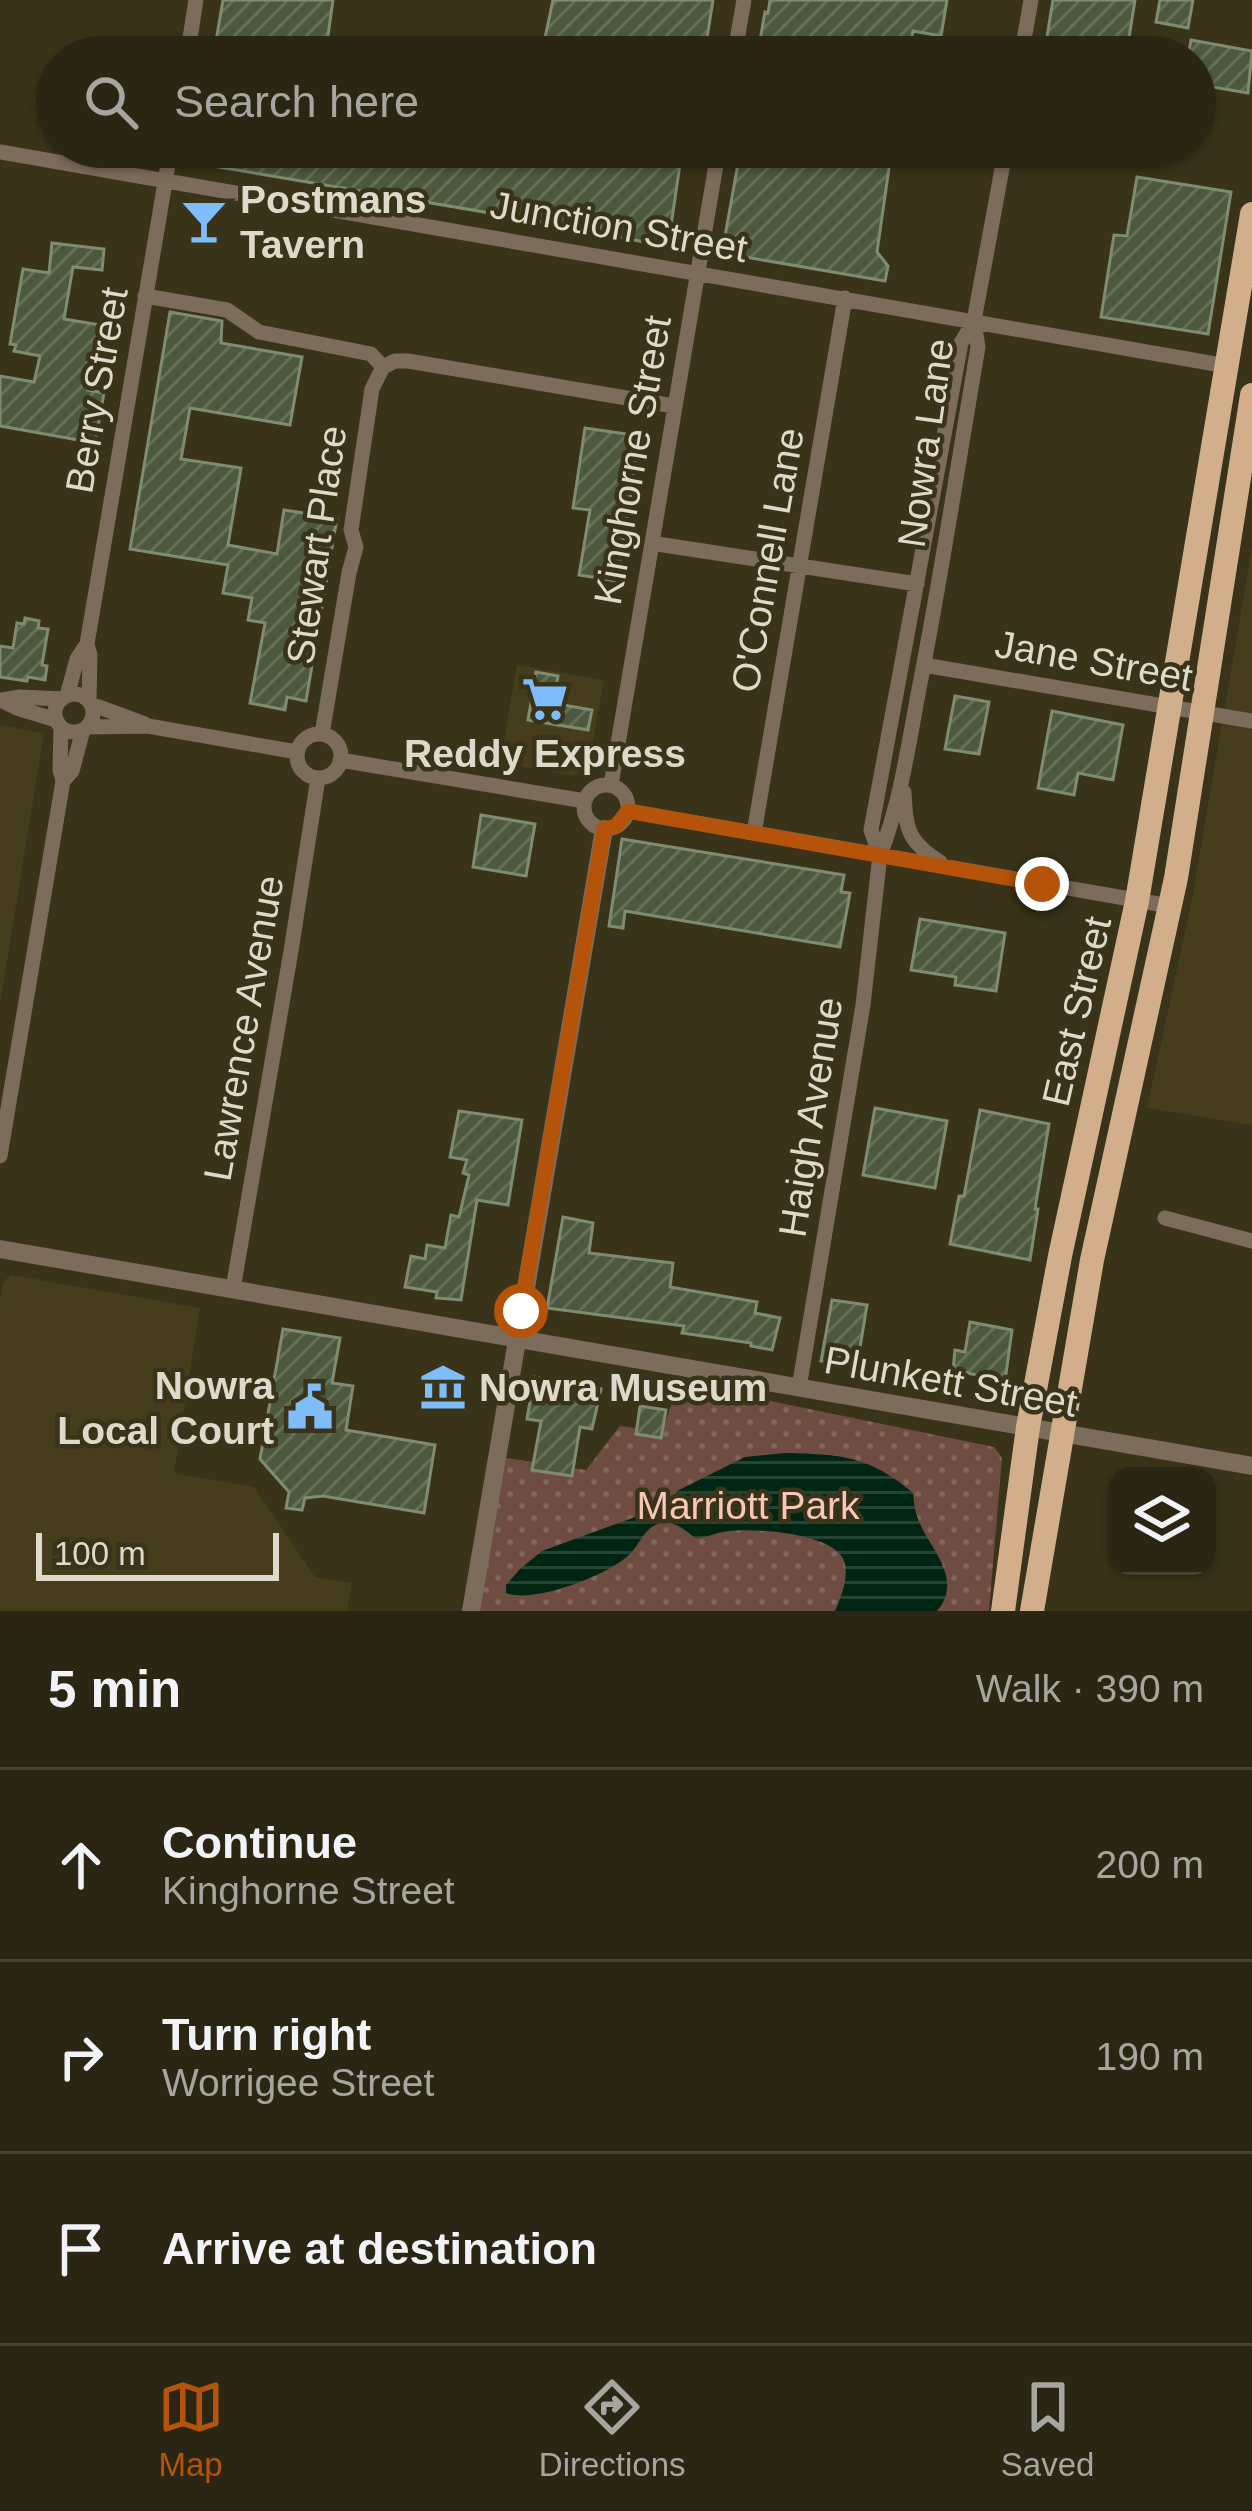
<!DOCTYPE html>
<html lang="en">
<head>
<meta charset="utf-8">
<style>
	:root { --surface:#2b2613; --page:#373221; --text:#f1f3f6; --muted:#a6a5a0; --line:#474333; --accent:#b45309 }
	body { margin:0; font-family:Arial,sans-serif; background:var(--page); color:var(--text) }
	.controls { position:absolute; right:36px; bottom:36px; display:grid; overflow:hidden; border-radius:24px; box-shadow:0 3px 9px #0004 }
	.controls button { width:108px; height:108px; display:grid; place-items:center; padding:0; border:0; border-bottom:3px solid var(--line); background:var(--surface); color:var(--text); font:60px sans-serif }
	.scale { position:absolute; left:36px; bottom:30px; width:243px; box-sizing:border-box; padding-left:12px; border:6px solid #dedacb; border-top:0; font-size:33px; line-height:42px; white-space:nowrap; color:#dedacb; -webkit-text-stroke:9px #393319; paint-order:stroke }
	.stop { position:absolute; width:36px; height:36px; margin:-27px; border:9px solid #b45309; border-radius:50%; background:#fff }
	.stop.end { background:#b45309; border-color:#fff; box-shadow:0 3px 12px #0008 }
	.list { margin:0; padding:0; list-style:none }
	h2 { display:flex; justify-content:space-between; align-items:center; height:156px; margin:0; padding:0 48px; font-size:51px }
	h2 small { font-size:39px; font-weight:400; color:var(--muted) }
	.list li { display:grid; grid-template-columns:78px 1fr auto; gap:36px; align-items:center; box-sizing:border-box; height:192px; padding:0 48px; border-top:3px solid var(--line) }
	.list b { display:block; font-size:45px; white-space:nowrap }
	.list p { margin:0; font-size:39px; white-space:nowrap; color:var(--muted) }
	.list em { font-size:39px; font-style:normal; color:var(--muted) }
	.icon { flex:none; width:66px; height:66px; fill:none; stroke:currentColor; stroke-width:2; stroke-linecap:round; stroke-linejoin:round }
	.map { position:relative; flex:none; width:1252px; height:1611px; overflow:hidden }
	.search { position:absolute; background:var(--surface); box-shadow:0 3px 9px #0004; left:36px; right:36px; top:36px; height:132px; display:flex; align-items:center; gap:30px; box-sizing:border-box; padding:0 42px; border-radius:66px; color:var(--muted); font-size:45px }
	.sheet { height:732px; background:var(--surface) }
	nav { display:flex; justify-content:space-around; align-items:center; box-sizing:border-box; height:168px; border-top:3px solid var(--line); background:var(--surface); font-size:33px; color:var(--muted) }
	nav a { display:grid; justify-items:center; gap:6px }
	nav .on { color:var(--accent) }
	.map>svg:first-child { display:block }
	.built { fill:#453d1b }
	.park { fill:url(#park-dots) }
	.water { fill:url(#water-rules) }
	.building { fill:url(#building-hatch); stroke:#7f8c71; stroke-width:3 }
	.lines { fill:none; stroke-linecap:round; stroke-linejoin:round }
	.minor { stroke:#7c6c5c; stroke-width:15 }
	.tertiary { stroke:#7c6c5c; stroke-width:18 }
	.trunk { stroke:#d3ae8a; stroke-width:24 }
	.route { stroke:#b45309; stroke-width:15 }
	.labels { text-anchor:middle; stroke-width:9; stroke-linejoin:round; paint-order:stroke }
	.poi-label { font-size:39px; font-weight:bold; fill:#dedacb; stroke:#393319; text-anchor:start }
	.street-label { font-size:39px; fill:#dedacb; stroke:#393319 }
	.park-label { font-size:39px; fill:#f9c7b8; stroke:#393319 }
</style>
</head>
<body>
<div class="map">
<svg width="1252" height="1611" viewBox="0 0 1252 1611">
	<defs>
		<pattern id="park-dots" width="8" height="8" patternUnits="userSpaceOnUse" patternTransform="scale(3)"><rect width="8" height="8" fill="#6f4c42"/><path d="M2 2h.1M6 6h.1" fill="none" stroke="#83655c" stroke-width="1.8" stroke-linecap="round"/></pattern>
		<pattern id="water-rules" width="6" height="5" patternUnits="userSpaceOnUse" patternTransform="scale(3)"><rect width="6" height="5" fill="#002613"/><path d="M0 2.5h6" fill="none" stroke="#254534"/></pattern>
		<pattern id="building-hatch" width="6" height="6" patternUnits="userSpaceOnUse" patternTransform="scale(3)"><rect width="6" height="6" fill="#4d593f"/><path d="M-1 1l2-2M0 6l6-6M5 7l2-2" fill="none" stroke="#667059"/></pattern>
	</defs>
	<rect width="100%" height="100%" fill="#393319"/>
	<path class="built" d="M1252 548V1125L1147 1108 1192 899Z
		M517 665 604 680 589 764 574 776 500 763Z
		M0 725 44 733 0 1004Z
		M11 1275 200 1308 174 1473 254 1487 315 1577 352 1583 347 1611H0V1299L3 1282Z"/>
	<path class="park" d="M679 1382 994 1447 1002 1458 989 1611H479L506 1458 586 1470 620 1426 662 1432Z"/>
	<path class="water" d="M785 1453C840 1454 870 1456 913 1493 914 1500 914 1506 916 1513 925 1546 966 1576 937 1611H835C841 1597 848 1580 845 1564 839 1532 749 1527 723 1532 712 1534 706 1538 695 1538 685 1530 675 1521 662 1523 644 1526 641 1544 629 1555 608 1575 534 1604 506 1593V1585L520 1569 542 1551 646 1513 661 1511 669 1505 677 1491 745 1457Z"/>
	<path class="building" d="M223 0H333L325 57 276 52 275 57H240L214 53Z
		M553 0H713L704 57H541Z
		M770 0H947L941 36 913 31 908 57H757L765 12 768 13Z
		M1053 0H1135L1126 57 1044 55Z
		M1160 0H1193L1188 28 1156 22Z
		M1191 40 1252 51 1248 93 1195 84V57H1188Z
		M197 147H576L574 155 617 162 619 147 682 150 669 240 658 245 561 225 195 163Z
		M741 147H892L877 252 888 266 885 281 722 253Z
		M1137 177 1231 192 1208 334 1101 317 1114 235 1127 236Z
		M52 243 104 249 102 270 73 267 64 319 100 325 88 390 104 393 95 443 0 426V376L34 382 40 356 14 351 16 345 10 344 23 269 49 273Z
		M170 312 222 321 221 343 302 357 290 425 190 408 181 459 241 468 228 545 277 554 284 510 337 518 306 701 287 697 285 710 250 703 265 623 248 620 252 598 223 593 228 565 130 549Z
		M585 428 640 436 617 581 579 575 590 510 573 508Z
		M25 618 39 621 38 628 48 629 42 665 47 666 45 680 28 677 27 681 0 677V646L13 648 17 623 24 624Z
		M536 672 558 676 555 693 560 694 558 704 592 710 588 730 528 720Z
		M955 696 989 702 979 754 945 749Z
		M1052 711 1123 725 1113 780 1078 773 1074 795 1038 788Z
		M481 815 535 824 526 876 473 867Z
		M622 839 844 875 841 892 850 893 840 947 625 911 623 928 609 926Z
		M920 919 1005 933 996 991 955 985 956 977 911 970Z
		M875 1108 947 1121 935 1188 863 1175Z
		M980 1110 1049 1124 1035 1209H1038L1030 1260 950 1244 959 1196H964Z
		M459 1111 522 1120 508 1205 477 1200 461 1300 436 1298 437 1292 405 1287 411 1256 425 1259 427 1245 445 1248 451 1215 459 1217 469 1175 463 1173 467 1160 450 1157Z
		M563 1217 593 1223 589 1253 673 1263 670 1287 757 1302 755 1313 780 1318 772 1350 751 1346V1343L682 1333 684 1326 547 1308Z
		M832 1300 867 1305 857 1366 821 1361Z
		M970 1322 1012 1330 1005 1381 953 1370 955 1350 965 1352Z
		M283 1329 340 1338 332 1383 353 1386 346 1430 435 1445 424 1513 323 1496 305 1498 302 1510 286 1508 289 1492 260 1459Z
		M534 1377 601 1389 592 1429 580 1427 572 1476 532 1470 541 1421 527 1419Z
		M640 1406 666 1410 661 1438 636 1434Z"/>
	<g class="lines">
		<path class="minor" d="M187 57 196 0
			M734 57 744 0
			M1021 57 1031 0
			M0 152 1227 366
			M145 296 227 310 259 332 371 354 383 367
			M383 367 395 361H408L674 406
			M651 543 917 584
			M924 665 1252 721
			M55 713a19 19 0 1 1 38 0a19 19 0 1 1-38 0Z
			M67 696 77 659 87 644
			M2 700 20 697 62 699
			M89 700 90 655 87 644 171 147
			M3 701 17 708 56 720
			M91 704 145 724
			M87 727 148 726 297 752
			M322 734 349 573 356 547 351 530 372 389 383 367
			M297 756a22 22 0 1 1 44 0a22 22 0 1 1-44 0Z
			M340 760 585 801
			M63 781 72 771 83 730
			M611 785 719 147
			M584 807a22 22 0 1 1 44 0a22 22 0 1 1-44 0Z
			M904 792C906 829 907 841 940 862
			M628 811 1170 906
			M754 833 845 298
			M880 855 871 830 961 343 974 321
			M0 1156 63 781 60 770 61 727
			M1165 1218 1252 1241
			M233 1289 291 951 318 778
			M799 1388 863 1005 880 855C900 804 908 748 918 694 941 579 958 463 978 347L974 321 1006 147"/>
		<path class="tertiary" d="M0 1249 1252 1466
			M471 1611 604 829"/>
		<path class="trunk" d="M1003 1611 1028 1427 1060 1256 1137 901 1252 214
			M1032 1611 1092 1260 1176 878 1252 395"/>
	</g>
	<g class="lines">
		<path class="route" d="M521 1311 604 829 616 826 628 811 1042 884"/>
	</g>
	<defs>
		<g id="bar-bare" transform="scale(3.6)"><path d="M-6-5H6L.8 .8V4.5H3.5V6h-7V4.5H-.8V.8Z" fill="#7fbdfa" stroke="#393319" stroke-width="2.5" paint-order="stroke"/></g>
		<g id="supermarket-bare" transform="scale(3.6)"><path d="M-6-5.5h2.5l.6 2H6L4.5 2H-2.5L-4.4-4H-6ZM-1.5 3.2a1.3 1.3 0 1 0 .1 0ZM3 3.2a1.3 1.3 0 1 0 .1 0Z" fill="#7fbdfa" stroke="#393319" stroke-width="2.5" paint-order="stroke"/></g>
		<g id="museum-bare" transform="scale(3.6)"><path d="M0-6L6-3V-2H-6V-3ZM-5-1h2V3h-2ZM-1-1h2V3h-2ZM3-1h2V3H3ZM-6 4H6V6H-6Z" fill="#7fbdfa" stroke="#393319" stroke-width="2.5" paint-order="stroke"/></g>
		<g id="civic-bare" transform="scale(3.6)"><path d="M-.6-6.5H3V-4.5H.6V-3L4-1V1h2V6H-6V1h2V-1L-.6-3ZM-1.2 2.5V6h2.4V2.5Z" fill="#7fbdfa" stroke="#393319" stroke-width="2.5" paint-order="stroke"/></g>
	</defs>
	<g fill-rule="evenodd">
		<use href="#bar-bare" x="204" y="221"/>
		<use href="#supermarket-bare" x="545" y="699"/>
		<use href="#museum-bare" x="443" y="1387"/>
		<use href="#civic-bare" x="310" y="1407"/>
	</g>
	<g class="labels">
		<g class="poi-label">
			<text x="240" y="213">Postmans<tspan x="240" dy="45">Tavern</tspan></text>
			<text x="545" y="767" text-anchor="middle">Reddy Express</text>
			<text x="274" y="1399" text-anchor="end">Nowra<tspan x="274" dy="45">Local Court</tspan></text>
			<text x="479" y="1401">Nowra Museum</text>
		</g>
		<g class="street-label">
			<text transform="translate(619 226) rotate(10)" y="14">Junction Street</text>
			<text transform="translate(96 390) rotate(-80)" y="14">Berry Street</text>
			<text transform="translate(925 443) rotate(-82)" y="14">Nowra Lane</text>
			<text transform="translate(632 460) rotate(-80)" y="14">Kinghorne Street</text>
			<text transform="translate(316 545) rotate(-82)" y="14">Stewart Place</text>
			<text transform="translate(767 560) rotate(-80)" y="14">O'Connell Lane</text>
			<text transform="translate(1094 660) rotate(10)" y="14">Jane Street</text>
			<text transform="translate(1076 1011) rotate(-77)" y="14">East Street</text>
			<text transform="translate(243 1028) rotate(-80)" y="14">Lawrence Avenue</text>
			<text transform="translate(810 1117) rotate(-81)" y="14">Haigh Avenue</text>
			<text transform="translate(951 1381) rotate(10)" y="14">Plunkett Street</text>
		</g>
		<g class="park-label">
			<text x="748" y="1519">Marriott Park</text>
		</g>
	</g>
</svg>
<div class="controls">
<button><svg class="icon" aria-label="layers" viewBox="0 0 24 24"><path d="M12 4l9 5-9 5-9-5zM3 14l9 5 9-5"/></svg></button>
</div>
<div class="scale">100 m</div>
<div class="stop" style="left:521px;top:1311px"></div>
<div class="stop end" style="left:1042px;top:884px"></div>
<div class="search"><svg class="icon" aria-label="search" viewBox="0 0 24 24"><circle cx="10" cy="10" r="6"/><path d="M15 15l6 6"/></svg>Search here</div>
</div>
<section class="sheet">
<h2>5 min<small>Walk · 390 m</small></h2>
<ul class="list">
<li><svg class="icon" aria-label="ahead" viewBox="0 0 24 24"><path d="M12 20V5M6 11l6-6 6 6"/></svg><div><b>Continue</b><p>Kinghorne Street</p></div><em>200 m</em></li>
<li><svg class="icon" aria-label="right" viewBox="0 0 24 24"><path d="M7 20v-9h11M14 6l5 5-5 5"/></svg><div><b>Turn right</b><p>Worrigee Street</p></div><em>190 m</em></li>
<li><svg class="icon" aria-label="arrive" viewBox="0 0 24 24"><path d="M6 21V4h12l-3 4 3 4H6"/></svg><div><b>Arrive at destination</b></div></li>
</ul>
</section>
<nav>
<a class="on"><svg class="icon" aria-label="map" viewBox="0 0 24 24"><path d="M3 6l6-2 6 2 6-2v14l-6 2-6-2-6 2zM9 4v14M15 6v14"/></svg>Map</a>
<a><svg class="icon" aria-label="directions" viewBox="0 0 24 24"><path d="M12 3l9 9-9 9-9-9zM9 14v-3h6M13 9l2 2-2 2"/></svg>Directions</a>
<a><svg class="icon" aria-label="saved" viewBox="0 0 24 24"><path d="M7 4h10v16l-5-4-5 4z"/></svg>Saved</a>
</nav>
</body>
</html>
